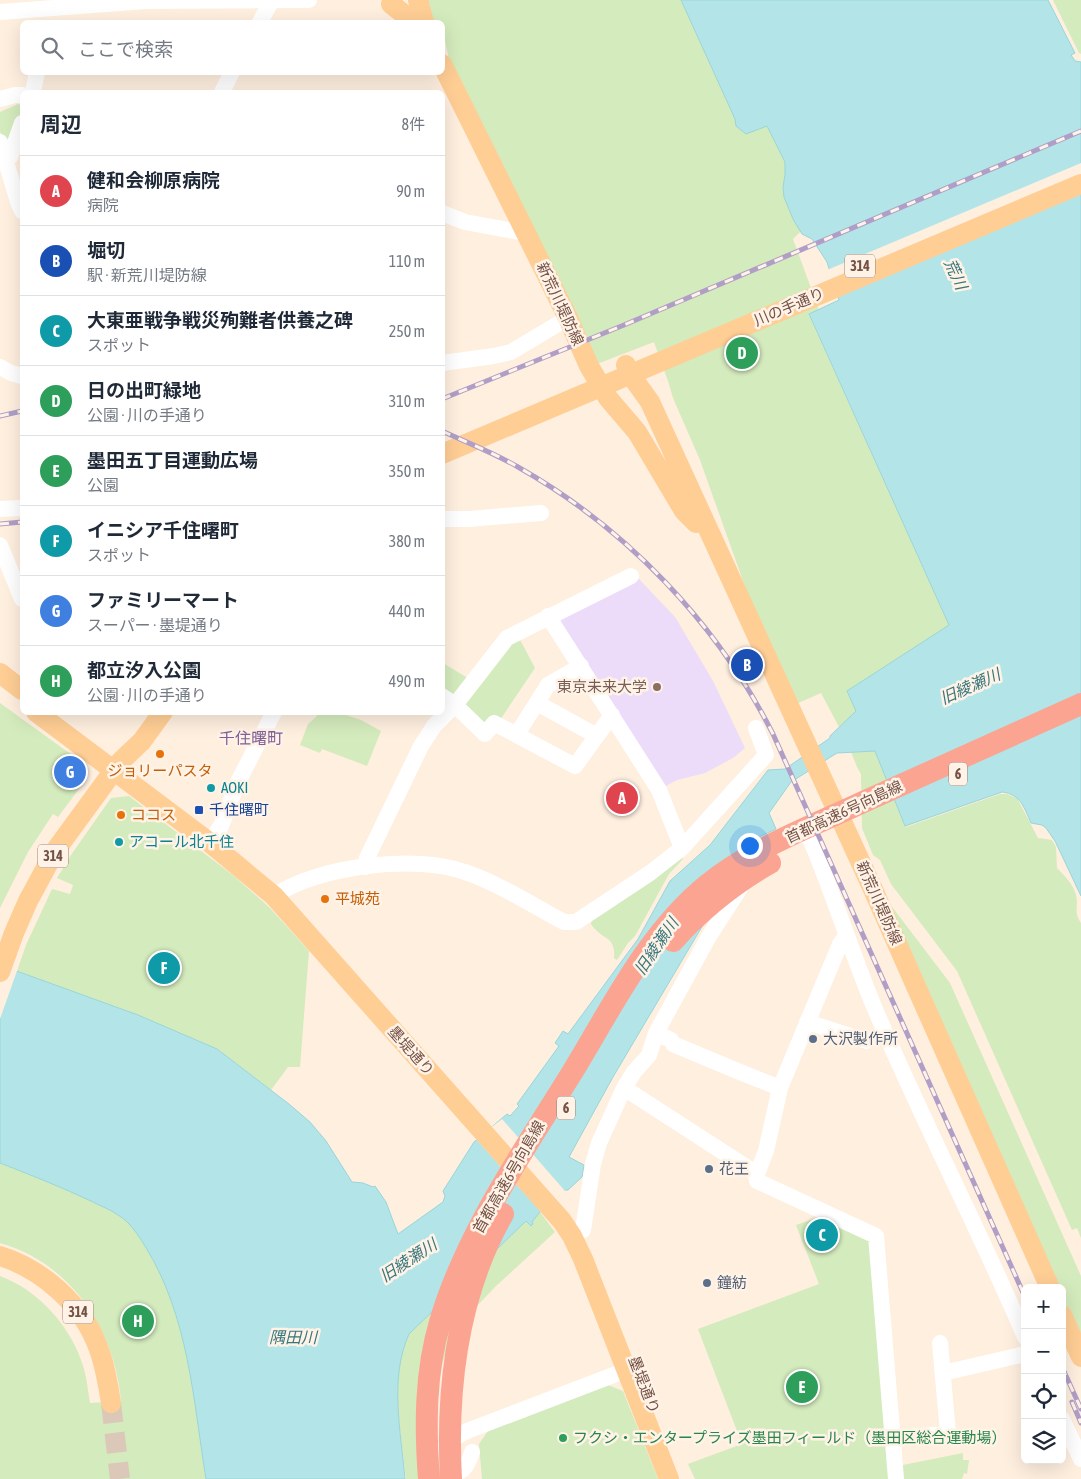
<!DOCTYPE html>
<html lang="ja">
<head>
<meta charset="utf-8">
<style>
	:root { --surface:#fff; --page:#f2f2f3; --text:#1f2937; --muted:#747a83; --line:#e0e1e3; --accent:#2563eb }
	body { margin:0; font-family:"Asap Condensed","Noto Sans JP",sans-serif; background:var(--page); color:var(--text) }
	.controls { position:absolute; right:15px; bottom:15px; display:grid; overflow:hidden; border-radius:8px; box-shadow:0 5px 20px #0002 }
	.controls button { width:45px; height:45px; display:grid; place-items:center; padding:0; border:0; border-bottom:1px solid var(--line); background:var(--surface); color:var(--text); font:25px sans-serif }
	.you { position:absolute; left:749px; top:845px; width:18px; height:18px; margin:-12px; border:4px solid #fff; border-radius:50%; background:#1a73e8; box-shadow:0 0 0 8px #1a73e833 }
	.badge { display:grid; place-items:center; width:32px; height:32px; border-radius:50%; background:var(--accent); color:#fff; font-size:16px; font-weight:700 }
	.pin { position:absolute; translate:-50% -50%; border:2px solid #fff; box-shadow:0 1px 5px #0006 }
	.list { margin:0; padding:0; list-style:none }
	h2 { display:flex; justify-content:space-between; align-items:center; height:65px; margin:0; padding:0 20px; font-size:21px }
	h2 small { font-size:16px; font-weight:400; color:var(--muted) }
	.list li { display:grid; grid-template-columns:32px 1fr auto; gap:15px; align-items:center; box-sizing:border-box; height:70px; padding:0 20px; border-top:1px solid var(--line) }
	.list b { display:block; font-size:19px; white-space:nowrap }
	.list p { margin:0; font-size:16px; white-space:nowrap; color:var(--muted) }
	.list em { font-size:16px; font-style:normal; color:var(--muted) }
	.icon { flex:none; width:28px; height:28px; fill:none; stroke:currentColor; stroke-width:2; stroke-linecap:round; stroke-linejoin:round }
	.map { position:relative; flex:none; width:1081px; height:1479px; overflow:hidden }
	.search { position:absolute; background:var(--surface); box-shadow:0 5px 20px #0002; left:20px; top:20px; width:425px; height:55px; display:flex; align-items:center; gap:12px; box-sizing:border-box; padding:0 18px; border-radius:8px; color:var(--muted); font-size:19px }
	.panel { position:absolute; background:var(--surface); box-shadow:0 5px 20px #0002; left:20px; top:90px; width:425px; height:625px; border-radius:8px }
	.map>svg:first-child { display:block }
	.education { fill:#ecdcf9 }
	.green { fill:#d4ebbd }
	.water { fill:#b3e5e8; stroke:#98d5da }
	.pier { fill:#feefdf }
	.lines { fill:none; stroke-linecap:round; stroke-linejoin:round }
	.major-tunnel { stroke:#dcc8b9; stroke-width:20; stroke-dasharray:20 10; stroke-linecap:butt }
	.minor { stroke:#fff; stroke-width:16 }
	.major { stroke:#ffce95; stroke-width:20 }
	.highway { stroke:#fca492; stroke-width:22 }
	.rail-casing { stroke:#b09ec7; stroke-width:5 }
	.rail { stroke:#fff3e7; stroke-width:3; stroke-dasharray:9; stroke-linecap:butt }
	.education-dot { fill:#8d6e63; stroke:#fff3e7; stroke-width:2 }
	.food-dot { fill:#e8710a; stroke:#fff3e7; stroke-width:2 }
	.culture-dot { fill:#0f9aa8; stroke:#fff3e7; stroke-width:2 }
	.transit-dot { fill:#1a4fb4; stroke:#fff3e7; stroke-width:2 }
	.service-dot { fill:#5c6f8a; stroke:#fff3e7; stroke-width:2 }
	.leisure-dot { fill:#2e9e5b; stroke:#fff3e7; stroke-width:2 }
	.labels { text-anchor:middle; stroke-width:5; stroke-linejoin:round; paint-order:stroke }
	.shield { fill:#fff3e7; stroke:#9e8276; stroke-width:1 }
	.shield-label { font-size:14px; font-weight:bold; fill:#755246 }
	.street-label { font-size:15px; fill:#755246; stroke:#fff3e7 }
	.education-label { font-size:15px; fill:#785e54; stroke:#fff3e7; text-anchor:end }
	.food-label { font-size:15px; fill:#c56008; stroke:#fff3e7; text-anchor:start }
	.culture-label { font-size:15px; fill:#0d838f; stroke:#fff3e7; text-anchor:start }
	.transit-label { font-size:15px; fill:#164399; stroke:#fff3e7; text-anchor:start }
	.service-label { font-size:15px; fill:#4e5e75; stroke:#fff3e7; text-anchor:start }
	.leisure-label { font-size:15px; fill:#27864d; stroke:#fff3e7; text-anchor:start }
	.water-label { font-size:16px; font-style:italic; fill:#39767c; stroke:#fff3e7 }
	.neighbourhood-label { font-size:16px; fill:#816099; stroke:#fff3e7 }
</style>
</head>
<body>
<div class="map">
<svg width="1081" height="1479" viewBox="0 0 1081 1479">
	<rect width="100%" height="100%" fill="#feefdf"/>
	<path class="education" d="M637 577 675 617 713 681 745 748 733 758 705 773 677 780 662 788 558 620Z"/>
	<path class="green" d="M423 0H681L735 119 736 126 767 125 785 162V175L783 187 793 219 801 231 793 239 819 310 809 315 949 625 847 691 857 711 839 727 821 693 796 704 758 623 700 460 673 398 669 384 654 342 597 364 585 332 451 69 445 41 443 38 442 22H429Z
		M1053 0H1081V54L1079 53Z
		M18 104 22 105V112L10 150H6L0 131V112Z
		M518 636 535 668 500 720 488 727 463 705Z
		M443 663 471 680 455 697 443 688Z
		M0 703 83 763 85 781 58 817 53 814 28 852 0 908Z
		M319 712 340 713 361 720 381 731 367 766 322 749 320 753 300 745 308 724 316 717Z
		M875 750 906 827 1000 794H1007L1017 798 1038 838 1052 840 1056 847 1057 868C1065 876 1073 884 1076 895 1079 906 1073 912 1081 923V1238L1077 1228 1072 1230 957 971 891 884 880 860 873 855 862 828 861 774 857 767 851 752Z
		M129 796 234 876 270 908 309 951 300 1067H288L271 1090 217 1049 17 971 26 945 52 889 70 894 73 885 57 878 71 855 111 798Z
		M681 857 683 859 669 874 635 936 628 943 617 960 614 958C616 935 602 941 591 924L592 918Z
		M880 891 950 983 1081 1276V1342L1062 1300V1288H1057Z
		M0 1163C31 1175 61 1187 91 1201 100 1206 110 1209 118 1215 130 1222 138 1235 145 1246 189 1317 193 1399 206 1479H0V1276C39 1290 73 1329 84 1369 87 1380 88 1392 90 1403L121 1401C115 1330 71 1263 0 1243Z
		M540 1212 555 1232 496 1286 452 1332 436 1385V1479H406C401 1432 389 1378 409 1334L526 1221 532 1226 531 1222Z
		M822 1216 872 1238 892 1479H695L688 1464 742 1444 698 1329 819 1284 796 1225Z
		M608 1385 623 1391 658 1479H482L479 1444 488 1431Z
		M963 1453V1460H969L967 1474 964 1473 962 1479H898V1466Z"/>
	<path class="water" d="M681 0H1048L1075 53 1071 55 1075 61 1081 62V896L1055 841 1046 828 1042 825 1031 823C1024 808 1021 794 1002 792L905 826 875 751 837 753 791 782 769 813 776 829 759 837 745 854 613 1077 569 1157 584 1165 582 1177 568 1190H565L539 1213 532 1222 533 1224 531 1226 526 1221 409 1334C389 1378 401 1432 405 1479H206C193 1399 189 1317 145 1246 138 1235 130 1222 118 1215 110 1209 100 1206 91 1201 61 1187 31 1175 0 1163V965L138 1015 217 1049 289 1104 310 1122 326 1141 352 1182 363 1183 373 1187 375 1186 386 1202 398 1234 443 1202 445 1196 443 1191 474 1142 507 1114 510 1116 519 1106 517 1104 559 1046 555 1043 563 1031 568 1034 638 939 670 881 710 845 768 770 785 769 830 738V736L856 711 847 691 949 625 809 314 839 300 827 262 812 239 802 234 793 219 784 197 783 187 785 175V162L767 126 746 134 736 126 735 119Z"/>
	<path class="pier" d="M1081 163V193L836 297 827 270Z
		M0 962 18 968 0 1019Z
		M502 1119 565 1191 541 1212 476 1139Z"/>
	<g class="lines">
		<path class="major-tunnel" d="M111 1403 120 1479"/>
		<path class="minor" d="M0 12 146 1 309 0
			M260 22 272 0
			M33 92 37 72
			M222 92 232 72
			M0 99 15 95H22
			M0 142 18 202 22 211
			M5 159 10 157 22 123
			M442 213 465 222 519 232 524 229
			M442 363 494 356 511 352 568 318
			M0 367 11 373 22 376
			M0 509 22 508
			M442 519H469L541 513
			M0 545 22 599
			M548 616 659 790 682 848
			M442 696 455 705 485 734 494 723 575 766 612 715
			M537 703 597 736
			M517 734 548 685 581 666
			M216 833 221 826 238 782 274 712
			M792 837 800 834 809 836C833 892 851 952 875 1009 922 1120 978 1227 1025 1337
			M365 867 367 858 421 746 434 726 455 705 507 638 631 576
			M274 896C317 866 416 854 465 872 500 884 532 905 564 922H576L650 873 682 848 766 755 756 728
			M807 1022 866 1041
			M656 1033 671 1040 673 1044 735 1070 780 1088
			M624 1088 757 1174V1181L876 1236 896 1479
			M757 1174 766 1151 780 1088 840 944 846 936
			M583 1230 593 1164 599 1143 624 1088 634 1072 649 1055 656 1033 708 938 742 885
			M943 1373 1025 1354
			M1062 1419 1081 1459
			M893 1438 948 1434 940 1343
			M472 1452C468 1465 462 1479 445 1468 440 1445 448 1441 467 1431L637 1366"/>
		<path class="major" d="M393 0 391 4 414 22
			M418 0 424 22
			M442 64 568 318 589 366 608 398 637 432 684 511 696 523 704 521
			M626 365 630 374 650 402 871 885 1050 1288
			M442 454 1081 184
			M0 673 22 690
			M36 712 209 842 274 896 562 1221 572 1236 583 1259 669 1479
			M0 972 14 933 28 901 55 851 120 762 142 741 163 712
			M0 1256C42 1269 83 1305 98 1347 105 1365 108 1384 111 1403
			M1062 1315 1081 1357"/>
		<path class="highway" d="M673 941C702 909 733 884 770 863
			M429 1479C425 1426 425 1373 440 1322 466 1233 525 1149 573 1071 612 1007 648 933 707 885 751 849 810 827 861 803 935 770 1008 737 1081 704
			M451 1479C446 1387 457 1295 503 1214"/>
		<g class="rail-casing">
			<path id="rail" d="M442 399 624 325 1081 131
				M0 416 22 411
				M442 431C468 443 494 453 518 467 626 528 717 623 773 734L1025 1297
				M0 524 22 522
				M1062 1367 1081 1409
				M1072 1402 1081 1423"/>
		</g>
		<use href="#rail" class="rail"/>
	</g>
	<circle class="education-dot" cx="657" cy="687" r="5"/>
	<g class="food-dot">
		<circle cx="160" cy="754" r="5"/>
		<circle cx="121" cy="815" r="5"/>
		<circle cx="325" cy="899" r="5"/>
	</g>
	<g class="culture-dot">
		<circle cx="211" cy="788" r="5"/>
		<circle cx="119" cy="842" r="5"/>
	</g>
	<rect class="transit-dot" x="194" y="805" width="10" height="10" rx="2.5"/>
	<g class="service-dot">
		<circle cx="813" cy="1039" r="5"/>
		<circle cx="709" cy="1169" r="5"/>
		<circle cx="707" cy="1283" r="5"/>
	</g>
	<circle class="leisure-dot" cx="563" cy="1438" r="5"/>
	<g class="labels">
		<g class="shield">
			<rect x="845" y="254.5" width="30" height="23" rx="4"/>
			<rect x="949" y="762.5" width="18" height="23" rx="4"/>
			<rect x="38" y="844.5" width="30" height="23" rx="4"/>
			<rect x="557" y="1096.5" width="18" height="23" rx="4"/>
			<rect x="63" y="1300.5" width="30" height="23" rx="4"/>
		</g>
		<g class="shield-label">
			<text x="860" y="271">314</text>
			<text x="958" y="779">6</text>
			<text x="53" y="861">314</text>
			<text x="566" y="1113">6</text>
			<text x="78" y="1317">314</text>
		</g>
		<g class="street-label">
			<text transform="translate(560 304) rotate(65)" y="5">新荒川堤防線</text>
			<text transform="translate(789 307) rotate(-23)" y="5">川の手通り</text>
			<text transform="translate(844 812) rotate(-25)" y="5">首都高速6号向島線</text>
			<text transform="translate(879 903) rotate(66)" y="5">新荒川堤防線</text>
			<text transform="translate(411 1051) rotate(48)" y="5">墨堤通り</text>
			<text transform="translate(509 1177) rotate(-60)" y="5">首都高速6号向島線</text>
			<text transform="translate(644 1385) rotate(69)" y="5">墨堤通り</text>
		</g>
		<g class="education-label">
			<text x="647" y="692">東京未来大学</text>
		</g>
		<g class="food-label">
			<text x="160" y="776" text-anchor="middle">ジョリーパスタ</text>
			<text x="131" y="820">ココス</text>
			<text x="335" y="904">平城苑</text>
		</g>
		<g class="culture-label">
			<text x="221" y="793">AOKI</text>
			<text x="129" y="847">アコール北千住</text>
		</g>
		<g class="transit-label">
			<text x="209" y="815">千住曙町</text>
		</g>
		<g class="service-label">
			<text x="823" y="1044">大沢製作所</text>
			<text x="719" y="1174">花王</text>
			<text x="717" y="1288">鐘紡</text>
		</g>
		<g class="leisure-label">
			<text x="573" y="1443">フクシ・エンタープライズ墨田フィールド（墨田区総合運動場）</text>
		</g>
		<g class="water-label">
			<text transform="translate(956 274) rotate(65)" y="6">荒川</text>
			<text transform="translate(970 686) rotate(-24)" y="6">旧綾瀬川</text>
			<text transform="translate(656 946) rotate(-56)" y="6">旧綾瀬川</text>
			<text transform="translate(408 1260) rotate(-33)" y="6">旧綾瀬川</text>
			<text x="293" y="1343">隅田川</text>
		</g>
		<g class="neighbourhood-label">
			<text x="251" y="744">千住曙町</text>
		</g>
	</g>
</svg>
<div class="controls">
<button>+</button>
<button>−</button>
<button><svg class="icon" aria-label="locate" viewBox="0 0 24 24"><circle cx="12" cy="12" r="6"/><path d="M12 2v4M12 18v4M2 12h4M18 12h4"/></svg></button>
<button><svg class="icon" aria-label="layers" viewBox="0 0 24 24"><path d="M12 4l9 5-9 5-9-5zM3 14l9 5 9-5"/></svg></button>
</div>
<div class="you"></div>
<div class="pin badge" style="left:622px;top:798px;background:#e0444e">A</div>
<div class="pin badge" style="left:747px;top:665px;background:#1a4fb4">B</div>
<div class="pin badge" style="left:822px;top:1235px;background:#0f9aa8">C</div>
<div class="pin badge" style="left:742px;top:353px;background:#2e9e5b">D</div>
<div class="pin badge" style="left:802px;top:1387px;background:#2e9e5b">E</div>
<div class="pin badge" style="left:164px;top:968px;background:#0f9aa8">F</div>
<div class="pin badge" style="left:70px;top:772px;background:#3f7fe0">G</div>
<div class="pin badge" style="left:138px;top:1321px;background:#2e9e5b">H</div>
<div class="search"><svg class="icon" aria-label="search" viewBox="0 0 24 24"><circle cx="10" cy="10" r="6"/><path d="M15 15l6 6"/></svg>ここで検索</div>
<section class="panel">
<h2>周辺<small>8件</small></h2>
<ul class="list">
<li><span class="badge" style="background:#e0444e">A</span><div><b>健和会柳原病院</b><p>病院</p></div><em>90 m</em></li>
<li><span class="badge" style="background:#1a4fb4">B</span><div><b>堀切</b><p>駅 · 新荒川堤防線</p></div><em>110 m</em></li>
<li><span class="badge" style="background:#0f9aa8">C</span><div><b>大東亜戦争戦災殉難者供養之碑</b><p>スポット</p></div><em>250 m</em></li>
<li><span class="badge" style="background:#2e9e5b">D</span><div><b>日の出町緑地</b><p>公園 · 川の手通り</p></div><em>310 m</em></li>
<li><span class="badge" style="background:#2e9e5b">E</span><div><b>墨田五丁目運動広場</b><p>公園</p></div><em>350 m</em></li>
<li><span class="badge" style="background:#0f9aa8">F</span><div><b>イニシア千住曙町</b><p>スポット</p></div><em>380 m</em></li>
<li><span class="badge" style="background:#3f7fe0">G</span><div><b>ファミリーマート</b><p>スーパー · 墨堤通り</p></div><em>440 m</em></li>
<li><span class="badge" style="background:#2e9e5b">H</span><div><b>都立汐入公園</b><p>公園 · 川の手通り</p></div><em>490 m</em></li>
</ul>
</section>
</div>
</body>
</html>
